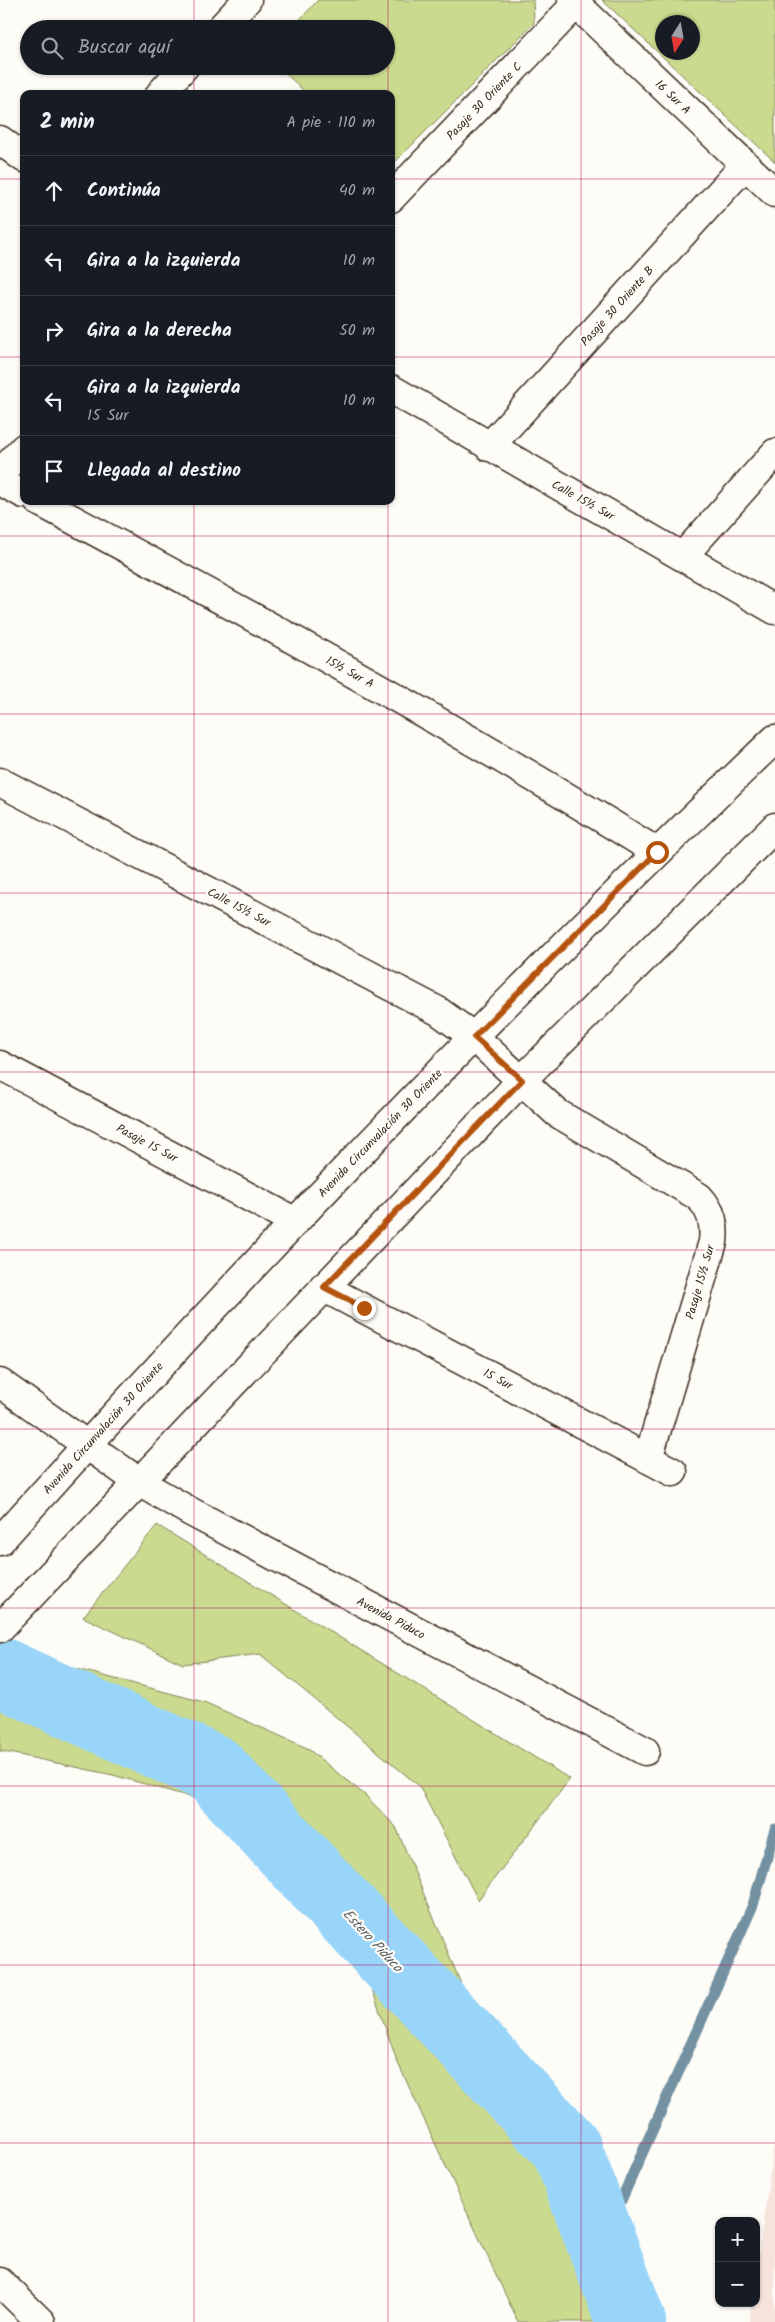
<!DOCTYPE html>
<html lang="es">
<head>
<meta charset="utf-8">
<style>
	:root { --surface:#171b24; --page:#20242c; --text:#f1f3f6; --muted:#9ea1a6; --line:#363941 }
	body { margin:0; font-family:Kalam,sans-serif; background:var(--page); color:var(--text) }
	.controls { position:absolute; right:15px; bottom:15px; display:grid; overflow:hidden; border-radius:10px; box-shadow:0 1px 4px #0004 }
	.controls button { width:45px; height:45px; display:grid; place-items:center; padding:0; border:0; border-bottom:1px solid var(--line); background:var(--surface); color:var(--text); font:25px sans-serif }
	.compass { position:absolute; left:655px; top:15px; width:45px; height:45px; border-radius:50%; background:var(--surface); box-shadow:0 1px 4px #0004; rotate:191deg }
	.stop { position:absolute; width:15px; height:15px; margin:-11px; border:4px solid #b45309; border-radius:50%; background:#fff }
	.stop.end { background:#b45309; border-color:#fff; box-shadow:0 1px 5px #0008 }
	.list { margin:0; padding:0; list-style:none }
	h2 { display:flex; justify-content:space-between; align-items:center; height:65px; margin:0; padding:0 20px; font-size:21px }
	h2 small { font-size:16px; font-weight:400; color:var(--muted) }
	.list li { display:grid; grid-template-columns:32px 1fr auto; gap:15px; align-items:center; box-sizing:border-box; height:70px; padding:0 20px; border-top:1px solid var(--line) }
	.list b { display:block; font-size:19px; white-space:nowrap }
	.list p { margin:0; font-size:16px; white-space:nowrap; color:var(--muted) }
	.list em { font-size:16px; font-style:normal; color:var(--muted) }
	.icon { flex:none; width:28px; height:28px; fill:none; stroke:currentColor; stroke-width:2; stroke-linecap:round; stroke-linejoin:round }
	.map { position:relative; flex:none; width:775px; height:2322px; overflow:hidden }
	.search { position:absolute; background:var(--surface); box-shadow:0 1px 4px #0004; left:20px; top:20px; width:375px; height:55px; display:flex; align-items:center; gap:12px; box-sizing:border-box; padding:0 18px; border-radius:28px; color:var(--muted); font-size:19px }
	.panel { position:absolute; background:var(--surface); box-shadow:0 1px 4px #0004; left:20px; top:90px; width:375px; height:415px; border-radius:10px }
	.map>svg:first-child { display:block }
	.built { fill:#f6e4dc }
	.green { fill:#cada8e; stroke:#828256; fill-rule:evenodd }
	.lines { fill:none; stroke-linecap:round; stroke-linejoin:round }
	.stream { stroke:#7391a1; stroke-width:11 }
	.river { stroke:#99d5f9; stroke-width:70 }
	.minor-casing { stroke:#3b2a1e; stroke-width:31 }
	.minor { stroke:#fdfcf7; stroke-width:28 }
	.route { stroke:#b45309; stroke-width:6 }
	.grid { fill:none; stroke:#c2185b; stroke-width:1; stroke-opacity:0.55 }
	.labels { text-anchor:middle; stroke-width:4.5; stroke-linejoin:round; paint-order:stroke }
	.street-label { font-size:12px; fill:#3b2a1e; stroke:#fdfcf7 }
	.water-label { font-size:14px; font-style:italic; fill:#575d60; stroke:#fdfcf7 }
</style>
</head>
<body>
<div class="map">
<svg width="775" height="2322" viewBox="0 0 775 2322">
	<rect width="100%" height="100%" fill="#fdfcf7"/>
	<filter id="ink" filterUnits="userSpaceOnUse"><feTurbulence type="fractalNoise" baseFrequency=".02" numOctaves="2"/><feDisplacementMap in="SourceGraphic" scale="10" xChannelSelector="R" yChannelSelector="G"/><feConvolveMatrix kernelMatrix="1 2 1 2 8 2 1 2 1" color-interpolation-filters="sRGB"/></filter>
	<g filter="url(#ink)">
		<path class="built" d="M775 2137V2322H749L752 2303H756V2272Z"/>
		<path class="green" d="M318 0H533L534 23 391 166V94H307L278 66H386V29H291Z
			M602 0H775V162ZM692 22V52H662V22Z
			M157 1525 570 1779 478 1900 419 1786 260 1654 183 1664 83 1617Z
			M0 1640 77 1669 204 1702 307 1748 366 1796 396 1827 522 2131 589 2257 620 2322H518L397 2061 366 1972 321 1876 215 1804 113 1775 0 1751Z"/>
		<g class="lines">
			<path class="stream" d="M602 2243 753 1905 775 1829"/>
			<path class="river" d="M0 1672 213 1769 566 2147 631 2322"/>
			<g class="minor-casing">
				<path id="minor" d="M572 0 775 193
					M220 29 247 0
					M160 94 185 66
					M0 140 24 158
					M391 198 576 4
					M391 389 775 610
					M489 447 745 165
					M0 474 24 448
					M0 481 24 494
					M38 501C247 612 455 727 657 852
					M683 556 775 453
					M0 782 438 1011 474 1037 557 1113 699 1197C712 1211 715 1224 713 1242L648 1459
					M0 1065 294 1221
					M323 1287 673 1472
					M0 1383 139 1482 191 1512 645 1751
					M0 1541C249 1265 506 996 775 739
					M0 1628 522 1080 775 827
					M0 2282 41 2322"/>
			</g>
			<use href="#minor" class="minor"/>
		</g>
	</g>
	<g class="lines" filter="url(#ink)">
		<path class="route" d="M364 1308 324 1287 522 1080 474 1037 657 852"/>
	</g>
	<path class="grid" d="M194 0V29M388 0V94M581 0V2322M194 66V94M0 179H24M391 179H775M0 357H24M391 357H775M194 501V2322M388 501V2322M0 536H775M0 714H775M0 893H775M0 1072H775M0 1250H775M0 1429H775M0 1608H775M0 1786H775M0 1965H775M0 2143H775"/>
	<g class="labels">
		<g class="street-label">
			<text transform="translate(673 97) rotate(44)" y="4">16 Sur A</text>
			<text transform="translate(484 101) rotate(-46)" y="4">Pasaje 30 Oriente C</text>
			<text transform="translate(617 306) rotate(-48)" y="4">Pasaje 30 Oriente B</text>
			<text transform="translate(583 500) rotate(29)" y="4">Calle 15½ Sur</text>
			<text transform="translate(350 672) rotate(29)" y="4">15½ Sur A</text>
			<text transform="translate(239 907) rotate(28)" y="4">Calle 15½ Sur</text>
			<text transform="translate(380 1133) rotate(-46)" y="4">Avenida Circunvalación 30 Oriente</text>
			<text transform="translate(147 1143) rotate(28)" y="4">Pasaje 15 Sur</text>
			<text transform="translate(700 1282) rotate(-74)" y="4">Pasaje 15½ Sur</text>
			<text transform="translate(498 1379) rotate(28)" y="4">15 Sur</text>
			<text transform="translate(103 1428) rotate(-48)" y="4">Avenida Circunvalación 30 Oriente</text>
			<text transform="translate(391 1618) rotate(28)" y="4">Avenida Piduco</text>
		</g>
		<g class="water-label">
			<text transform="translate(373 1940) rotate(47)" y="5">Estero Piduco</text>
		</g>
	</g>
</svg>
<div class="controls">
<button>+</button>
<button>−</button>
</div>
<svg class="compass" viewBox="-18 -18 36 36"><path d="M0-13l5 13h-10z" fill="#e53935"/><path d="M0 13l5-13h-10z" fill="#9ea1a6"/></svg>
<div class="stop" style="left:657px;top:852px"></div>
<div class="stop end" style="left:364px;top:1308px"></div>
<div class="search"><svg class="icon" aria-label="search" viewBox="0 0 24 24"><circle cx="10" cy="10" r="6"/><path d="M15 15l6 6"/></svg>Buscar aquí</div>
<section class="panel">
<h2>2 min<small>A pie · 110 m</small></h2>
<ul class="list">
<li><svg class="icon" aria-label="ahead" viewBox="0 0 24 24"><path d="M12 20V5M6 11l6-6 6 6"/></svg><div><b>Continúa</b></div><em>40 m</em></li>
<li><svg class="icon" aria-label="left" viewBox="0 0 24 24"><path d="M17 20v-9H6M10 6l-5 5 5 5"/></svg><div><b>Gira a la izquierda</b></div><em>10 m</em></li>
<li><svg class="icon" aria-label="right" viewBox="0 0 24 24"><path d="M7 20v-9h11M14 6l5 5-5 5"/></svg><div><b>Gira a la derecha</b></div><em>50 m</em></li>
<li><svg class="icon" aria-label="left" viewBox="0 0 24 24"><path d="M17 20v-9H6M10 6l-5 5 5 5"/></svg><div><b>Gira a la izquierda</b><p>15 Sur</p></div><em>10 m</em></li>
<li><svg class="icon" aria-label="arrive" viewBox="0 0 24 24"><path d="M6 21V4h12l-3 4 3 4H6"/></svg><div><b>Llegada al destino</b></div></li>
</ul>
</section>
</div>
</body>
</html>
